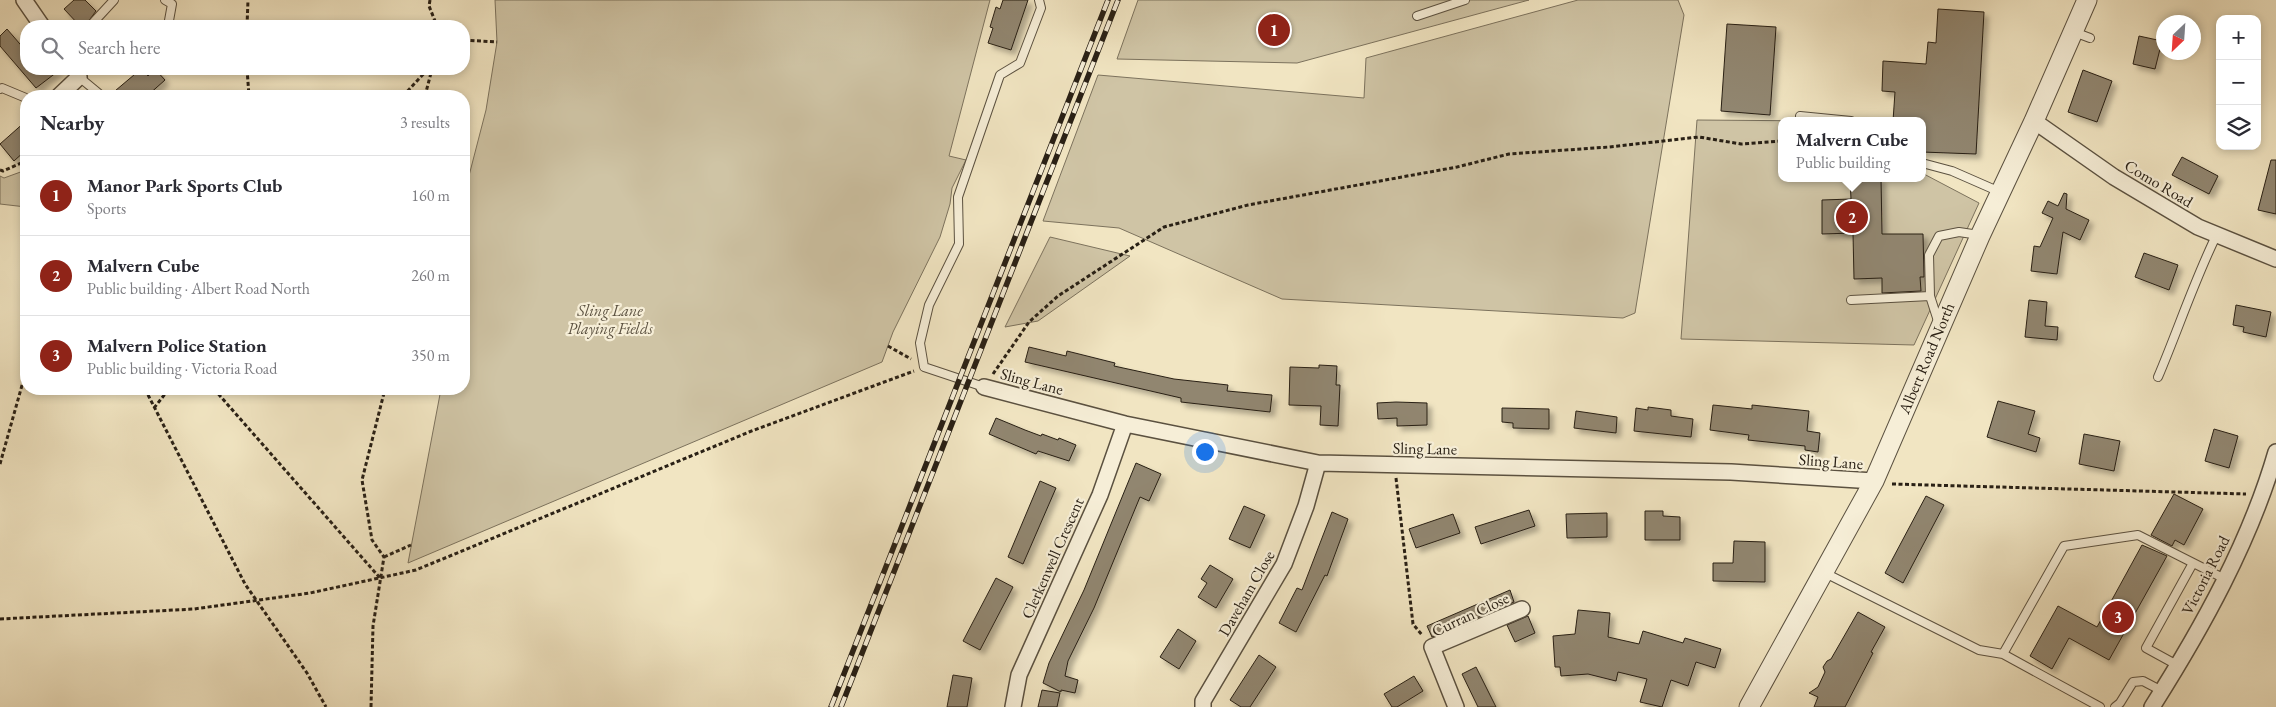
<!DOCTYPE html>
<html lang="en">
<head>
<meta charset="utf-8">
<style>
	:root { --surface:#fff; --page:#f2f2f3; --text:#2b2b33; --muted:#7c7c81; --line:#e1e1e2; --accent:#8f2418 }
	body { margin:0; font-family:"EB Garamond",serif; background:var(--page); color:var(--text) }
	.controls { position:absolute; right:15px; top:15px; display:grid; overflow:hidden; border-radius:10px; box-shadow:0 2px 8px #0003 }
	.controls button { width:45px; height:45px; display:grid; place-items:center; padding:0; border:0; border-bottom:1px solid var(--line); background:var(--surface); color:var(--text); font:25px sans-serif }
	.compass { position:absolute; left:2156px; top:15px; width:45px; height:45px; border-radius:50%; background:var(--surface); box-shadow:0 2px 8px #0003; rotate:205deg }
	.you { position:absolute; left:1204px; top:451px; width:18px; height:18px; margin:-12px; border:4px solid #fff; border-radius:50%; background:#1a73e8; box-shadow:0 0 0 8px #1a73e833 }
	.badge { display:grid; place-items:center; width:32px; height:32px; border-radius:50%; background:var(--accent); color:#fff; font-size:16px; font-weight:700 }
	.pin { position:absolute; translate:-50% -50%; border:2px solid #fff; box-shadow:0 1px 5px #0006 }
	.popup { position:absolute; left:1778px; top:117px; width:148px; height:65px; box-sizing:border-box; display:grid; place-content:center; border-radius:10px; background:var(--surface); filter:drop-shadow(0 1px 4px #0005); font-size:16px; white-space:nowrap; color:var(--muted) }
	.popup b { font-size:19px; color:var(--text) }
	.popup::after { content:''; position:absolute; left:50%; top:100%; margin-left:-10px; border:10px solid transparent; border-top-color:var(--surface) }
	.list { margin:0; padding:0; list-style:none }
	h2 { display:flex; justify-content:space-between; align-items:center; height:65px; margin:0; padding:0 20px; font-size:21px }
	h2 small { font-size:16px; font-weight:400; color:var(--muted) }
	.list li { display:grid; grid-template-columns:32px 1fr auto; gap:15px; align-items:center; box-sizing:border-box; height:80px; padding:0 20px; border-top:1px solid var(--line) }
	.list b { display:block; font-size:19px; white-space:nowrap }
	.list p { margin:0; font-size:16px; white-space:nowrap; color:var(--muted) }
	.list em { font-size:16px; font-style:normal; color:var(--muted) }
	.icon { flex:none; width:28px; height:28px; fill:none; stroke:currentColor; stroke-width:2; stroke-linecap:round; stroke-linejoin:round }
	.map { position:relative; flex:none; width:2276px; height:707px; overflow:hidden }
	.search { position:absolute; background:var(--surface); box-shadow:0 2px 8px #0003; left:20px; top:20px; width:450px; height:55px; display:flex; align-items:center; gap:12px; box-sizing:border-box; padding:0 18px; border-radius:20px; color:var(--muted); font-size:19px }
	.panel { position:absolute; background:var(--surface); box-shadow:0 2px 8px #0003; left:20px; top:90px; width:450px; height:305px; border-radius:20px }
	.map>svg:first-child { display:block }
	.green { fill:#cfc4a5; stroke:#7c725d }
	.building { fill:#91866f; stroke:#292015; filter:url(#shadow) }
	.lines { fill:none; stroke-linecap:round; stroke-linejoin:round }
	.service-casing { stroke:#5b5140; stroke-width:10 }
	.minor-casing { stroke:#5b5140; stroke-width:18 }
	.tertiary-casing { stroke:#5b5140; stroke-width:21 }
	.path { stroke:#292015; stroke-width:3; stroke-dasharray:4 2.5; stroke-linecap:butt }
	.service { stroke:#f6eed7; stroke-width:8 }
	.minor { stroke:#f6eed7; stroke-width:15 }
	.tertiary { stroke:#f6eed7; stroke-width:19 }
	.rail-casing { stroke:#292015; stroke-width:5.5 }
	.rail { stroke:#f6eed7; stroke-width:4; stroke-dasharray:11; stroke-linecap:butt }
	.labels { text-anchor:middle; stroke-width:4.5; stroke-linejoin:round; paint-order:stroke }
	.street-label { font-size:16px; fill:#292015; stroke:#f6eed7 }
	.park-label { font-size:16px; font-style:italic; fill:#5b5140; stroke:#f6eed7 }
</style>
</head>
<body>
<div class="map">
<svg width="2276" height="707" viewBox="0 0 2276 707">
	<defs>
		<filter id="shadow"><feDropShadow dx="4.5" dy="4.5" stdDeviation="2.5" flood-color="#0004"/></filter>
	</defs>
	<rect width="100%" height="100%" fill="#f1e5c2"/>
	<filter id="stains"><feTurbulence type="fractalNoise" baseFrequency=".004" numOctaves="4"/><feColorMatrix values="0 0 0 0 .2 0 0 0 0 .09 0 0 0 0 .02 0 0 0 .5 -.17"/></filter>
	<radialGradient id="worn" r=".72"><stop offset=".6" stop-color="#630" stop-opacity="0"/><stop offset="1" stop-color="#630" stop-opacity=".3"/></radialGradient>
	<path class="green" d="M495 0H990L949 156 966 160 952 188 950 204 940 237 893 332 882 362 408 563 441 389H464V270L469 246H464V195L486 110 497 42Z
		M1138 0H1529L1297 63 1117 59Z
		M1578 0H1678L1684 15 1635 313 1623 318 1282 299 1119 228 1043 221 1098 75 1364 98 1366 58Z
		M1697 120 1824 121H1782V178H1922V173L1979 203 1914 345 1681 339Z
		M26 170V207L0 204V176L4 178Z
		M1050 237 1130 256 1038 321 1005 327Z"/>
	<path class="building" d="M74 0H85L96 11 85 26H80L64 9Z
		M1003 0H1028L1011 50 988 43 993 28 990 27 996 7 1000 9Z
		M1938 9 1984 12 1976 154 1922 152V121H1893L1895 92 1882 91 1883 61 1926 64 1928 42 1936 43Z
		M1727 24 1776 27 1770 115 1721 111Z
		M7 29 26 51V69H61L36 88 0 46V36Z
		M2139 36 2162 41 2155 69 2133 64Z
		M141 69 148 76 155 69 165 80 147 96H109Z
		M2083 70 2112 81 2097 122 2068 112Z
		M26 121V150L14 161 0 144Z
		M2182 157 2218 176 2209 194 2172 175Z
		M2271 160H2276V214L2258 210Z
		M1850 178H1881L1882 234H1923L1924 277H1920L1921 291 1882 293V278L1854 279 1853 233 1822 234V200L1851 199Z
		M2064 193 2067 194 2066 209 2089 220 2080 240 2063 232 2057 274 2031 271 2034 246 2040 247 2053 218 2042 213 2048 201 2058 206Z
		M2144 253 2178 265 2169 290 2135 277Z
		M2029 300 2047 302 2045 326 2058 327 2057 340 2025 337Z
		M2236 305 2271 312 2266 337 2243 332 2244 327 2233 325Z
		M1029 347 1066 356 1067 351 1115 363 1114 366 1174 379 1228 385 1227 391 1272 395 1270 412 1181 402V398L1025 362Z
		M1319 365 1337 366 1336 385H1340L1338 426 1320 425 1321 406 1289 405 1290 367 1319 368Z
		M1998 401 2035 411 2028 434 2040 438 2036 452 1987 437Z
		M1396 402 1427 403V425L1397 426V418L1378 419 1377 403Z
		M1713 405 1752 409V405L1809 411 1807 431 1820 433 1818 452 1805 450V446L1748 440 1749 435 1710 430Z
		M1648 407 1671 410V416L1693 419 1691 437 1634 431 1636 408 1648 410Z
		M1502 408 1549 409V429L1513 428V423L1502 422Z
		M1576 411 1617 417 1616 433 1574 428Z
		M996 418 1025 430 1041 436 1042 434 1058 440 1059 438 1076 445 1069 461 1038 451 1036 454 989 434Z
		M2214 429 2238 436 2229 468 2205 461Z
		M2084 434 2120 441 2114 471 2079 464Z
		M1136 463 1161 474 1149 501 1140 497 1094 608 1068 661 1065 676 1078 680 1075 693 1061 690V692L1043 683 1049 663 1084 590Z
		M1040 481 1056 488 1023 564 1008 557Z
		M2174 494 2203 509 2184 545 2175 540 2172 546 2151 535Z
		M1926 496 1944 505 1903 583 1885 573Z
		M1244 506 1265 515 1250 548 1229 539Z
		M1529 510 1535 526 1481 544 1475 527Z
		M1645 511H1663V516L1680 517V540H1645Z
		M1332 512 1348 519 1327 576 1325 575 1296 632 1279 623 1297 588 1302 590Z
		M1607 513V537L1567 538 1566 514Z
		M1453 514 1460 533 1416 548 1409 529Z
		M1734 541 1765 542V582L1713 581V563H1733Z
		M2142 545 2167 556 2109 660 2069 638 2052 669 2030 656 2058 606 2097 627Z
		M1210 565 1233 579 1216 608 1198 597 1207 583 1201 579Z
		M996 578 1013 587 980 650 963 641Z
		M1510 590 1514 602 1432 637 1427 626Z
		M1578 610 1610 613 1608 637 1639 644 1643 631 1683 643 1685 638 1721 649 1715 668 1696 662 1688 686 1671 680 1662 707 1640 702 1647 679 1618 672 1616 681 1588 674 1561 676 1560 667H1555L1553 636 1575 634Z
		M1858 612 1885 627 1871 652 1873 653 1845 707H1814L1818 697 1809 693 1818 687 1825 672 1823 667 1827 661 1831 659Z
		M1528 616 1535 633 1515 642 1507 625Z
		M1178 629 1196 641 1179 669 1160 657Z
		M1259 655 1276 667 1250 707H1241L1230 700Z
		M1476 667 1496 707H1478L1462 674Z
		M953 675 972 678 967 707H947Z
		M1414 676 1423 691 1397 707H1392L1384 694Z
		M1042 690 1060 693 1057 707H1038Z"/>
	<g class="lines">
		<g class="service-casing">
			<path id="service" d="M165 0 172 4 168 26
				M1417 16 1465 0
				M90 26 114 0
				M2074 32 2090 38
				M79 77 102 96
				M0 89 2 88 26 98
				M1800 116 1851 121
				M1922 163 1952 171 2000 192
				M1930 296 1929 255 1939 236 1959 232 1979 235
				M1851 300 1930 296 1939 324
				M2158 377C2178 330 2194 281 2217 234
				M984 387 924 367 920 343 929 305 959 244 958 197 1000 75 1020 63 1041 8 1039 0
				M1823 572 1979 650 2003 654 2064 546 2138 535 2225 579
				M2003 654 2100 707
				M2177 665 2146 648 2193 563
				M2115 707 2120 703 2133 682 2143 681 2162 691"/>
		</g>
		<g class="minor-casing">
			<path id="minor" d="M24 0 42 26
				M59 96 79 77 76 69
				M2034 121 2114 177 2198 227 2276 259
				M984 387 1125 424 1318 463 1731 472 1874 481
				M1013 707 1019 675 1100 495 1125 424
				M1203 707V701L1284 564 1306 506 1318 463
				M1456 707 1432 647 1522 609
				M2152 707C2202 628 2250 542 2276 452"/>
		</g>
		<g class="tertiary-casing">
			<path id="tertiary" d="M1749 707 1874 481 1980 236 2034 121 2087 0"/>
		</g>
		<path class="path" d="M430 0 429 6 437 26
			M247 26 248 0
			M464 40 497 42
			M247 69 249 96
			M403 96 428 69
			M425 96 432 69
			M0 170 3 171 26 161
			M464 254 467 253
			M888 346 911 359
			M993 374 1029 322 1058 296 1164 227 1248 205 1457 167 1509 154 1609 147 1699 137 1741 144 1782 141
			M145 389 245 584 307 673 326 707
			M214 389 380 578
			M154 408 169 389
			M0 464 26 371
			M1396 478 1413 624 1422 635
			M1892 484 2246 494
			M384 557 411 545
			M0 619 194 609 310 593 416 570 749 432 914 371
			M371 707 373 626 384 557 372 540 362 480 385 389"/>
		<use href="#service" class="service"/>
		<use href="#minor" class="minor"/>
		<use href="#tertiary" class="tertiary"/>
		<g class="rail-casing">
			<path id="rail" d="M831 707 1108 0
				M841 707 1118 0"/>
		</g>
		<use href="#rail" class="rail"/>
	</g>
	<g class="labels">
		<g class="street-label">
			<text transform="translate(2159 183) rotate(31)" y="6">Como Road</text>
			<text transform="translate(1926 358) rotate(-67)" y="6">Albert Road North</text>
			<text transform="translate(1032 381) rotate(15)" y="6">Sling Lane</text>
			<text transform="translate(1425 448) rotate(1)" y="6">Sling Lane</text>
			<text transform="translate(1831 461) rotate(4)" y="6">Sling Lane</text>
			<text transform="translate(1052 558) rotate(-66)" y="6">Clerkenwell Crescent</text>
			<text transform="translate(2205 575) rotate(-63)" y="6">Victoria Road</text>
			<text transform="translate(1246 593) rotate(-60)" y="6">Daveham Close</text>
			<text transform="translate(1470 614) rotate(-25)" y="6">Curran Close</text>
		</g>
		<g class="park-label">
			<text x="610" y="316">Sling Lane<tspan x="610" dy="18">Playing Fields</tspan></text>
		</g>
	</g>
	<rect width="100%" height="100%" filter="url(#stains)"/>
	<rect width="100%" height="100%" fill="url(#worn)"/>
</svg>
<div class="controls">
<button>+</button>
<button>−</button>
<button><svg class="icon" aria-label="layers" viewBox="0 0 24 24"><path d="M12 4l9 5-9 5-9-5zM3 14l9 5 9-5"/></svg></button>
</div>
<svg class="compass" viewBox="-18 -18 36 36"><path d="M0-13l5 13h-10z" fill="#e53935"/><path d="M0 13l5-13h-10z" fill="#7c7c81"/></svg>
<div class="you"></div>
<div class="pin badge" style="left:1274px;top:30px">1</div>
<div class="pin badge" style="left:1852px;top:217px">2</div>
<div class="popup"><b>Malvern Cube</b>Public building</div>
<div class="pin badge" style="left:2118px;top:617px">3</div>
<div class="search"><svg class="icon" aria-label="search" viewBox="0 0 24 24"><circle cx="10" cy="10" r="6"/><path d="M15 15l6 6"/></svg>Search here</div>
<section class="panel">
<h2>Nearby<small>3 results</small></h2>
<ul class="list">
<li><span class="badge">1</span><div><b>Manor Park Sports Club</b><p>Sports</p></div><em>160 m</em></li>
<li><span class="badge">2</span><div><b>Malvern Cube</b><p>Public building · Albert Road North</p></div><em>260 m</em></li>
<li><span class="badge">3</span><div><b>Malvern Police Station</b><p>Public building · Victoria Road</p></div><em>350 m</em></li>
</ul>
</section>
</div>
</body>
</html>
